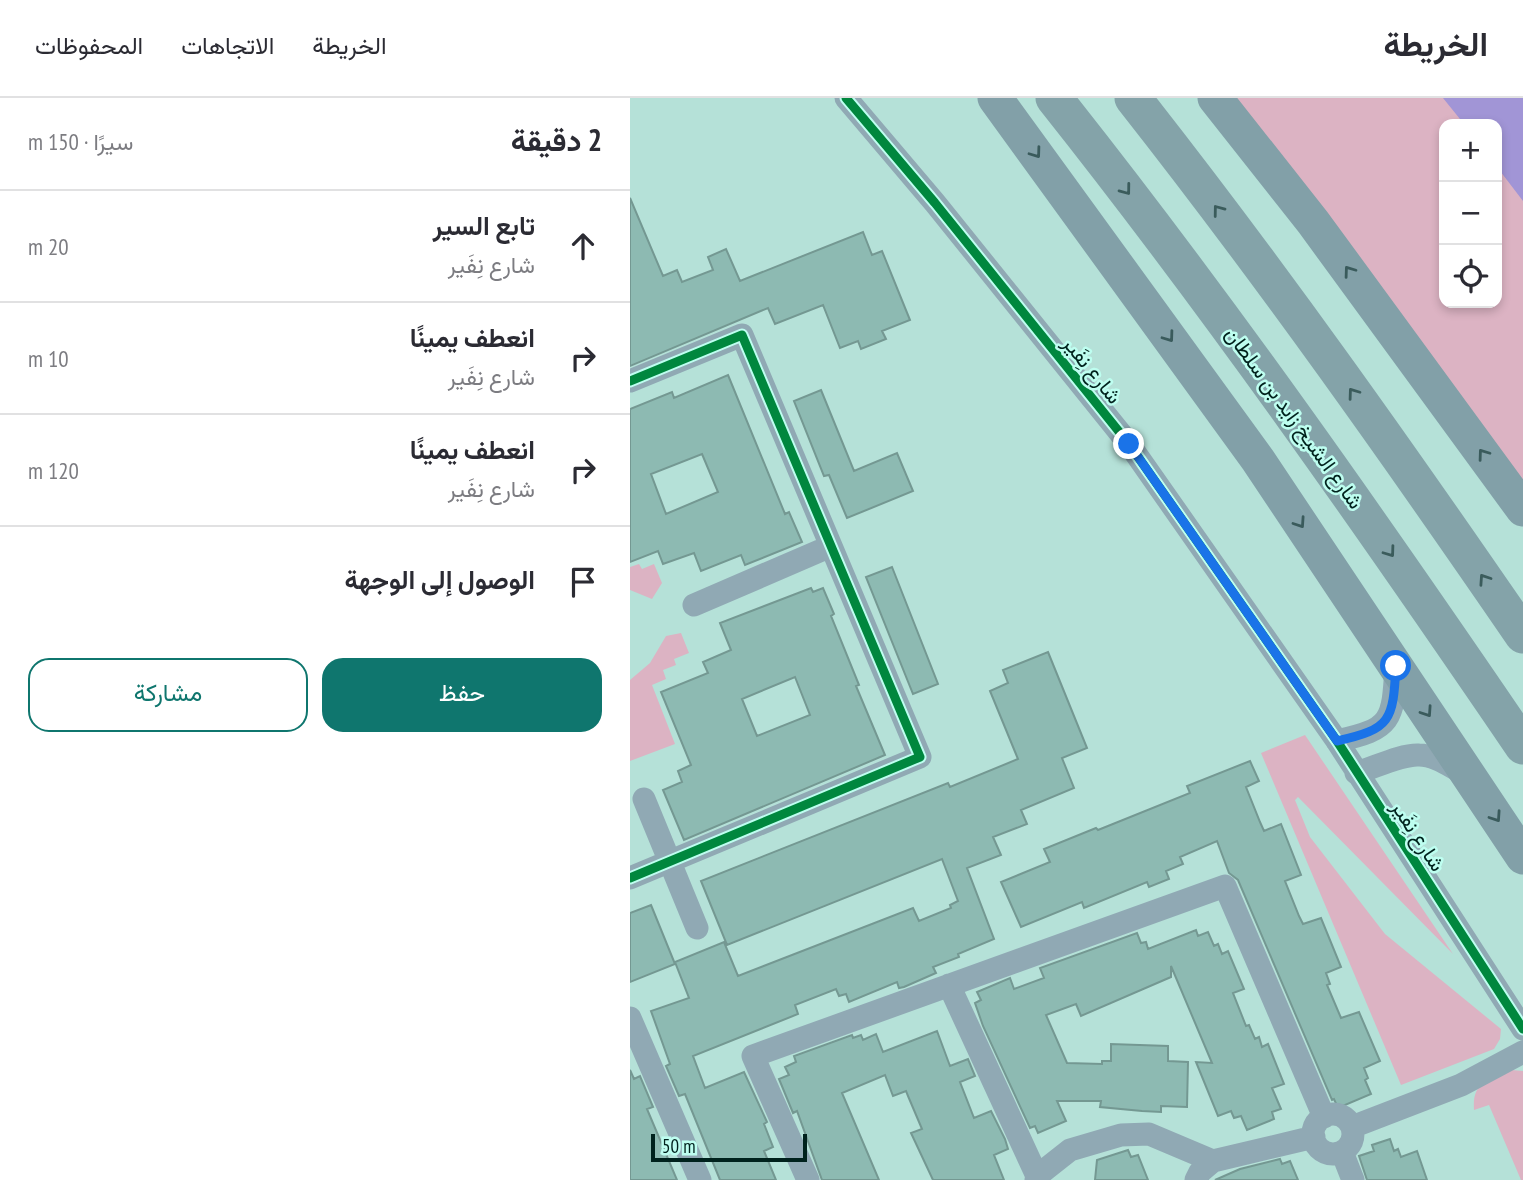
<!DOCTYPE html>
<html lang="ar">
<head>
<meta charset="utf-8">
<style>
	:root { --surface:#fff; --page:#f7f7f7; --text:#2b2b33; --muted:#7c7c81; --line:#e1e1e2; --accent:#0f766e }
	body { margin:0; font-family:"PT Sans Narrow",Vazirmatn,sans-serif; background:var(--page); color:var(--text); direction:rtl }
	.controls { position:absolute; right:21px; top:21px; display:grid; overflow:hidden; border-radius:14px; box-shadow:0 4px 10px #0003 }
	.controls button { width:63px; height:63px; display:grid; place-items:center; padding:0; border:0; border-bottom:2px solid var(--line); background:var(--surface); color:var(--text); font:35px sans-serif }
	.scale { position:absolute; left:21px; bottom:18px; width:156px; box-sizing:border-box; padding-left:7px; border:4px solid #00221d; border-top:0; font-size:19px; line-height:24px; white-space:nowrap; color:#00221d; -webkit-text-stroke:5px #befef0; paint-order:stroke }
	.stop { position:absolute; width:21px; height:21px; margin:-16px; border:5px solid #1a73e8; border-radius:50%; background:#fff }
	.stop.end { background:#1a73e8; border-color:#fff; box-shadow:0 2px 7px #0008 }
	.list { margin:0; padding:0; list-style:none }
	h2 { display:flex; justify-content:space-between; align-items:center; height:91px; margin:0; padding:0 28px; font-size:30px }
	h2 small { font-size:23px; font-weight:400; color:var(--muted) }
	.list li { display:grid; grid-template-columns:46px 1fr auto; gap:21px; align-items:center; box-sizing:border-box; height:112px; padding:0 28px; border-top:2px solid var(--line) }
	.list b { display:block; font-size:26px; white-space:nowrap }
	.list p { margin:0; font-size:23px; white-space:nowrap; color:var(--muted) }
	.list em { font-size:23px; font-style:normal; color:var(--muted) }
	.actions { display:flex; gap:14px; padding:21px 28px }
	.actions a { flex:1; padding:16px 0; border:2px solid var(--accent); border-radius:21px; text-align:center; font-size:24px; color:var(--accent) }
	.actions .main { background:var(--accent); color:#fff }
	.icon { flex:none; width:38px; height:38px; fill:none; stroke:currentColor; stroke-width:2; stroke-linecap:round; stroke-linejoin:round }
	.map { position:relative; flex:none; width:893px; height:1082px; overflow:hidden; direction:ltr }
	header { display:flex; align-items:center; gap:42px; box-sizing:border-box; height:98px; padding:0 35px; background:var(--surface); border-bottom:2px solid var(--line) }
	header strong { font-size:33px }
	nav { display:flex; gap:38px; margin-inline-start:auto; font-size:24px }
	main { display:flex }
	aside { flex:1; background:var(--surface) }
	.map>svg:first-child { display:block }
	.green { fill:#dcb3c3; fill-rule:evenodd }
	.water { fill:#a195d6 }
	.building { fill:#8dbab2; stroke:#749892; stroke-width:2; fill-rule:evenodd }
	.lines { fill:none; stroke-linecap:round; stroke-linejoin:round }
	.minor { stroke:#90a9b4; stroke-width:23 }
	.primary { stroke:#82a0a8; stroke-width:35 }
	.trunk { stroke:#84a3a9; stroke-width:37 }
	.cycleway-casing { stroke:#befef0; stroke-width:13 }
	.cycleway { stroke:#00873e; stroke-width:9 }
	.oneway { stroke:#3a5b5c }
	.oneway2 { stroke:#3b5c5c }
	.route { stroke:#1a73e8; stroke-width:9 }
	.labels { text-anchor:middle; stroke-width:5; stroke-linejoin:round; paint-order:stroke }
	.street-label { font-size:21px; fill:#00221d; stroke:#befef0 }
</style>
</head>
<body>
<header>
<strong>الخريطة</strong>
<nav><a>الخريطة</a><a>الاتجاهات</a><a>المحفوظات</a></nav>
</header>
<main>
<div class="map">
<svg width="893" height="1082" viewBox="0 0 893 1082">
	<rect width="100%" height="100%" fill="#b5e1d8"/>
	<path class="green" d="M602 0H893V385ZM814 26H867V205H814Z
		M9 466 12 471 24 466 32 485 22 501 0 492V469Z
		M51 535 59 555 44 561 46 567 33 572 36 581 22 587 45 646 0 663V582L20 565 36 538Z
		M675 637 823 856 668 699 665 702 680 739 755 836 871 931 870 941 864 951 771 987 631 655Z
		M881 972 893 973V1082H891L859 1007 844 1012C842 983 858 983 881 972Z"/>
	<path class="water" d="M813 0H893V103L867 69V26H834Z"/>
	<path class="building" d="M0 100 33 178 47 172 52 184 83 172 78 159 96 151 110 183 233 134 242 157 252 153 280 222 252 233 256 241 231 251 228 243 210 250 193 207 145 226 138 210 0 268Z
		M98 277 155 416 159 414 172 444 115 467 111 457 71 473 64 455 33 466 28 453 0 464V311L42 294 44 300ZM72 356 88 394 36 416 21 376Z
		M191 292 224 373 267 355 283 393 217 420 199 377 194 378 164 303Z
		M262 469 308 586 283 596 236 479Z
		M181 490 183 494 193 490 204 516 201 518 229 587 226 588 255 657 54 742 33 692 52 684 48 673 61 667 31 594 78 575 73 564 101 552 90 525ZM165 579 180 617 127 638 112 601Z
		M418 554 457 650 432 660 444 690 391 712 397 726 363 739 371 757 337 770 364 841 328 856 329 859 303 869 306 875 274 889 269 890 267 884 219 904 216 896 209 898 206 891 165 907 168 916 63 958 75 990 114 974 137 1024 134 1026 143 1049 134 1053 146 1082H90L55 996 49 998 36 968 40 966 21 913 59 900 45 864 94 844 108 878 283 810 289 823 321 810 320 807 328 803 312 761 97 847 71 783 318 685 320 689 388 661 360 593 378 585 373 572Z
		M620 663 629 683 616 689 630 724 634 733 651 726 671 777 655 783 669 818 673 826 691 820 711 869 696 875 700 886 697 887 711 920 729 914 750 963 734 970 738 980 735 982 741 996 708 1010 704 1001 702 1002 608 782 599 775 587 743 550 759 553 766 536 773 539 781 519 789 517 784 454 810 452 804 391 829 371 784 420 764 414 751 466 730 468 732 560 695 557 688Z
		M21 807 45 866 0 884V815Z
		M566 832 568 838 578 834 584 848 588 846 592 856 598 853 614 891 603 895 616 928 619 927 625 941 629 939 632 949 638 946 654 986 642 990 651 1011 642 1014 644 1021 617 1032 611 1018 604 1020 601 1013 588 1018 566 964 582 965 541 868V879L451 918 446 906 416 917 437 965 472 966V963H481V946L538 948V963L558 964 557 1009 531 1008V1014L512 1013 470 1009 471 1003H427L436 1023 408 1035 405 1028 400 1030 353 928 345 905 351 902 347 894 380 880 384 891 414 880 410 870 507 835 511 845 516 844 518 851Z
		M307 933 320 968 338 961 345 978 330 984 344 1020 361 1013 375 1041 378 1051 364 1057 374 1082H303L281 1035 292 1031 278 998 276 993 263 998 255 977 212 995 249 1082H192L167 1013 163 1015 149 981 159 977 155 969 166 964 164 958 222 937 223 940 231 937 233 942 246 936 253 954Z
		M0 972 4 981 10 978 23 1009 17 1011 47 1082H0Z
		M760 1041 764 1053 768 1051 771 1059 787 1053 797 1082H737L729 1058 744 1053 742 1047Z
		M498 1052 501 1059 508 1057 518 1082H465L467 1062Z
		M650 1061 652 1066 660 1063 668 1082H585L610 1071Z"/>
	<g class="lines">
		<path class="minor" d="M216 0 305 105 499 346 707 643 893 931
			M0 283 112 237 290 659 0 780
			M64 507 201 448
			M707 643C762 631 763 623 766 568
			M726 675C744 670 771 656 789 657 805 657 821 669 835 676
			M14 701 67 830
			M319 887 407 1078
			M0 920 70 1082
			M683 1036a20 20 0 1 1 40 0a20 20 0 1 1-40 0Z
			M722 1029 831 987 893 954
			M712 1054 723 1082
			M178 1082 123 958 595 788 694 1019
			M406 1082 407 1078 440 1052 491 1037 519 1036 583 1063 684 1039
			M566 1082 570 1074 583 1063"/>
		<path class="primary" d="M365 0 628 362 893 759
			M585 0 683 124 893 411"/>
		<path class="trunk" d="M424 0C590 209 743 428 893 648
			M503 0C640 174 768 355 893 537"/>
		<g class="cycleway-casing">
			<path id="cycleway" d="M216 0 305 105 499 346 707 643 893 931
				M0 283 112 237 290 659 0 780"/>
		</g>
		<use href="#cycleway" class="cycleway"/>
	</g>
	<defs><path id="oneway-chevron" d="M-2-3.5L2.5 0L-2 3.5" fill="none" stroke-width="1.6" stroke-linecap="round" stroke-linejoin="round" transform="scale(1.75)"/></defs>
	<g class="oneway">
		<use href="#oneway-chevron" transform="translate(406 55) rotate(54)"/>
		<use href="#oneway-chevron" transform="translate(719 173) rotate(-126)"/>
		<use href="#oneway-chevron" transform="translate(539 239) rotate(54)"/>
		<use href="#oneway-chevron" transform="translate(853 356) rotate(-126)"/>
		<use href="#oneway-chevron" transform="translate(670 425) rotate(56)"/>
		<use href="#oneway-chevron" transform="translate(797 614) rotate(56)"/>
		<use href="#oneway-chevron" transform="translate(866 719) rotate(56)"/>
	</g>
	<g class="oneway2">
		<use href="#oneway-chevron" transform="translate(496 92) rotate(53)"/>
		<use href="#oneway-chevron" transform="translate(588 112) rotate(-127)"/>
		<use href="#oneway-chevron" transform="translate(723 295) rotate(-126)"/>
		<use href="#oneway-chevron" transform="translate(760 454) rotate(54)"/>
		<use href="#oneway-chevron" transform="translate(854 481) rotate(-124)"/>
	</g>
	<g class="lines">
		<path class="route" d="M499 346 707 643C761 631 763 623 766 568"/>
	</g>
	<g class="labels">
		<g class="street-label">
			<text transform="translate(462 272) rotate(51)" y="7">شارع نِفَير</text>
			<text transform="translate(664 320) rotate(54)" y="7">شارع الشيخ زايد بن سلطان</text>
			<text transform="translate(788 738) rotate(57)" y="7">شارع نِفَير</text>
		</g>
	</g>
</svg>
<div class="controls">
<button>+</button>
<button>−</button>
<button><svg class="icon" aria-label="locate" viewBox="0 0 24 24"><circle cx="12" cy="12" r="6"/><path d="M12 2v4M12 18v4M2 12h4M18 12h4"/></svg></button>
</div>
<div class="scale">50 m</div>
<div class="stop" style="left:766px;top:568px"></div>
<div class="stop end" style="left:499px;top:346px"></div>
</div>
<aside>
<h2>2 دقيقة<small>سيرًا · 150 m</small></h2>
<ul class="list">
<li><svg class="icon" aria-label="ahead" viewBox="0 0 24 24"><path d="M12 20V5M6 11l6-6 6 6"/></svg><div><b>تابع السير</b><p>شارع نِفَير</p></div><em>20 m</em></li>
<li><svg class="icon" aria-label="right" viewBox="0 0 24 24"><path d="M7 20v-9h11M14 6l5 5-5 5"/></svg><div><b>انعطف يمينًا</b><p>شارع نِفَير</p></div><em>10 m</em></li>
<li><svg class="icon" aria-label="right" viewBox="0 0 24 24"><path d="M7 20v-9h11M14 6l5 5-5 5"/></svg><div><b>انعطف يمينًا</b><p>شارع نِفَير</p></div><em>120 m</em></li>
<li><svg class="icon" aria-label="arrive" viewBox="0 0 24 24"><path d="M6 21V4h12l-3 4 3 4H6"/></svg><div><b>الوصول إلى الوجهة</b></div></li>
</ul>
<div class="actions"><a class="main">حفظ</a><a>مشاركة</a></div>
</aside>
</main>
</body>
</html>
